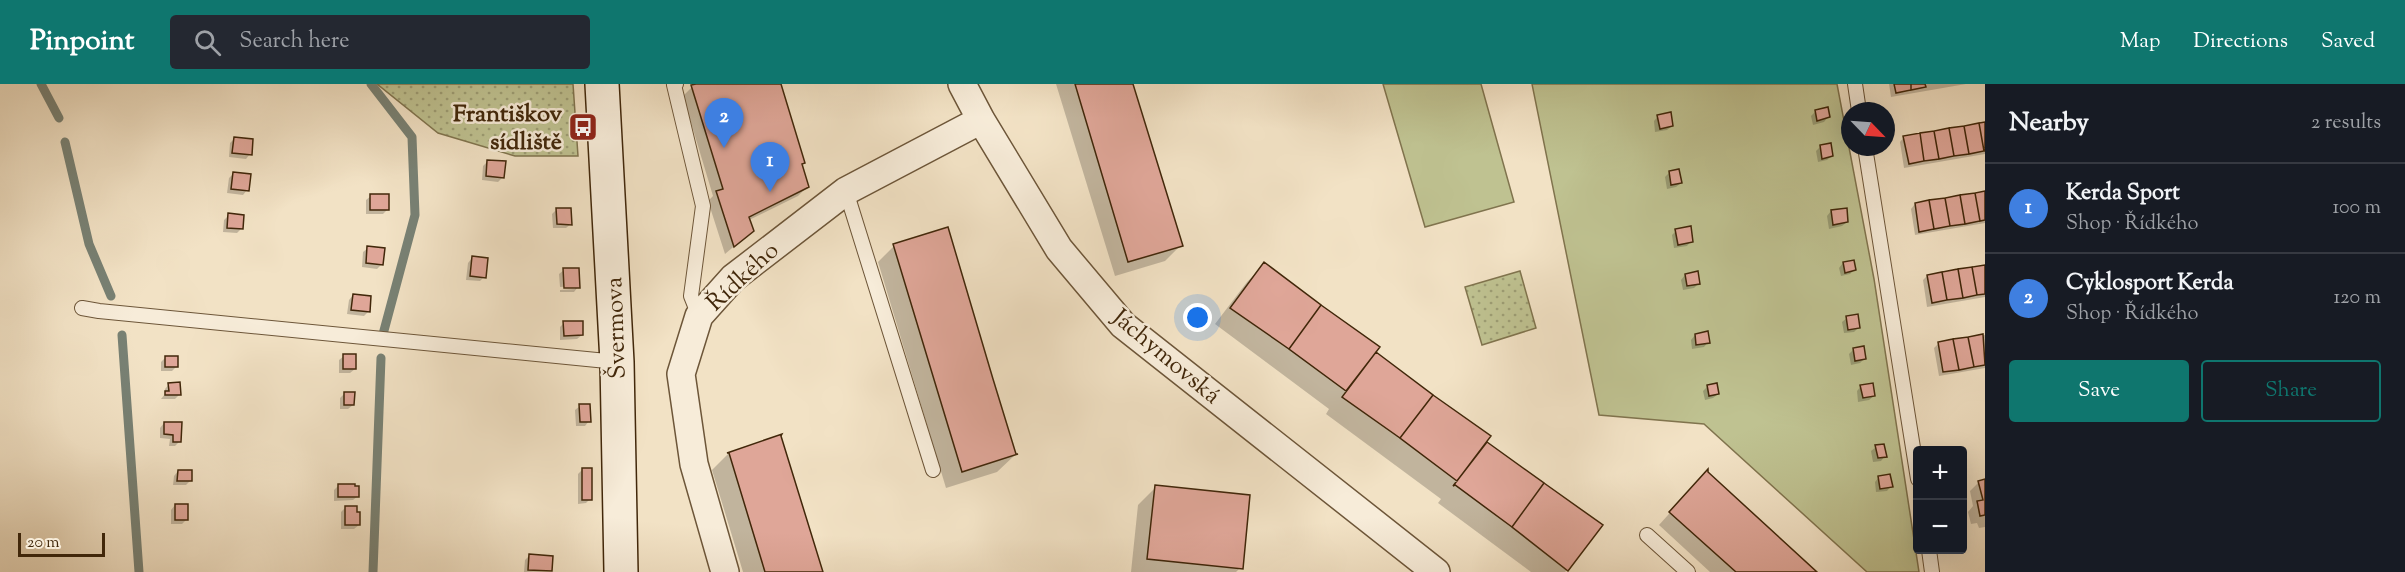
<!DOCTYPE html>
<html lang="en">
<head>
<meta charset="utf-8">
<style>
	:root { --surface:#171b24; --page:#242831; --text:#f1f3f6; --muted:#9ea1a6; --line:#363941; --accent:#0f766e }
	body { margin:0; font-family:"Sorts Mill Goudy",serif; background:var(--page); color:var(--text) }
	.controls { position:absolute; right:18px; bottom:18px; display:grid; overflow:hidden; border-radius:6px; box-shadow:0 6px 24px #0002 }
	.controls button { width:54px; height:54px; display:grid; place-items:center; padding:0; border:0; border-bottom:2px solid var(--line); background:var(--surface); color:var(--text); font:30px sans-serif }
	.compass { position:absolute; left:1841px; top:18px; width:54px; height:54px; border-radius:50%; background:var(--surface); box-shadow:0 6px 24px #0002; rotate:115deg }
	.scale { position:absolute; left:18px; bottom:15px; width:87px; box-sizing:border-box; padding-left:6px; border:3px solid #41270a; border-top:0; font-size:16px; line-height:21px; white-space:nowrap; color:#41270a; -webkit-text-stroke:4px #f7ecd9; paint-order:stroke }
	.you { position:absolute; left:1198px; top:234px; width:21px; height:21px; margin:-15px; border:4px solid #fff; border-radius:50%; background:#1a73e8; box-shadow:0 0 0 9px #1a73e833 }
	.badge { display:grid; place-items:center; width:39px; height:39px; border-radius:50%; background:var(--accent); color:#fff; font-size:20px; font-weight:700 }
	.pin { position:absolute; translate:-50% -50px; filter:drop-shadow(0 2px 3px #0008) }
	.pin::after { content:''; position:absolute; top:32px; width:21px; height:18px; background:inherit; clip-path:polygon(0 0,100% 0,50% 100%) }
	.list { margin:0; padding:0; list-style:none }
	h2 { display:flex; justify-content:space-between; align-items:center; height:78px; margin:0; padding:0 24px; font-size:26px }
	h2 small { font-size:20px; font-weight:400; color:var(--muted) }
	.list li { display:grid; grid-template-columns:39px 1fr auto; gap:18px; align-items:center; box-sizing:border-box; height:90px; padding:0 24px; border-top:2px solid var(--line) }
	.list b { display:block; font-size:22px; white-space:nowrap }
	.list p { margin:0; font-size:20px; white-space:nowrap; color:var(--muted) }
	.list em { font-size:20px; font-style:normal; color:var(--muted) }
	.actions { display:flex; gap:12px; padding:18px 24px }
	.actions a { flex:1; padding:14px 0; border:2px solid var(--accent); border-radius:6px; text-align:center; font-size:21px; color:var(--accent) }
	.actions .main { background:var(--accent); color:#fff }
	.icon { flex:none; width:33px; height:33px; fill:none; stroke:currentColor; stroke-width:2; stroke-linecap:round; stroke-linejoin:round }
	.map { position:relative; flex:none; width:1985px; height:488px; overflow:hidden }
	header { display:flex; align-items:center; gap:36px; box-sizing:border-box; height:84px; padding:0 30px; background:var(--accent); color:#fff }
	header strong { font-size:28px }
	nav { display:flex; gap:33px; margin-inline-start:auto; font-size:21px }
	.search { width:420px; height:54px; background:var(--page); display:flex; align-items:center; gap:15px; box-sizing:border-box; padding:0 21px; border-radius:6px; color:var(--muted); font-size:22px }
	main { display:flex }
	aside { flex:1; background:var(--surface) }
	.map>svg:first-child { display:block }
	.grass { fill:url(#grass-dots); stroke:#80744e; stroke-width:1.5 }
	.garden { fill:#bfc291; stroke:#80744e; stroke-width:1.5 }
	.shadow { fill:#0003 }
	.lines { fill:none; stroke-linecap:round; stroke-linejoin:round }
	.stream { stroke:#788174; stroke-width:9 }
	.building { fill:#dfa698; stroke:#41270a; stroke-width:1.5 }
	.lane-casing { stroke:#6d5639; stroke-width:16 }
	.street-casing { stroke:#6d5639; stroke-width:30 }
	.secondary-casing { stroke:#41270a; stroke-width:36 }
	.lane { stroke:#f7ecd9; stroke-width:14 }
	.street { stroke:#f7ecd9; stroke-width:27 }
	.secondary { stroke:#f7ecd9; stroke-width:33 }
	.labels { text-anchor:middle; stroke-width:5; stroke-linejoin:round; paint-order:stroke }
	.poi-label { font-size:24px; font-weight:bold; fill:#41270a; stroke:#f7ecd9; text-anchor:end }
	.street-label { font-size:24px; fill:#41270a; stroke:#f7ecd9 }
</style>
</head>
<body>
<header>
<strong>Pinpoint</strong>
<div class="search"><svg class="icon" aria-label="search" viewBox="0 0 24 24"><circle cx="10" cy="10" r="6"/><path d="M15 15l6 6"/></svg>Search here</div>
<nav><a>Map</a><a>Directions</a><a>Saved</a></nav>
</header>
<main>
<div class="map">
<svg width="1985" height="488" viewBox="0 0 1985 488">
	<defs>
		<pattern id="grass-dots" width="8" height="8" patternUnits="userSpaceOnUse" patternTransform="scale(1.5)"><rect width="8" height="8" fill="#bfc291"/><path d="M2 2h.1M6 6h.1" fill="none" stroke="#9d9e75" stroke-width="1.8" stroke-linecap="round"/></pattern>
	</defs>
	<rect width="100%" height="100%" fill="#f2e2c5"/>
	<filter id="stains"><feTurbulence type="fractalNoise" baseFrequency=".00333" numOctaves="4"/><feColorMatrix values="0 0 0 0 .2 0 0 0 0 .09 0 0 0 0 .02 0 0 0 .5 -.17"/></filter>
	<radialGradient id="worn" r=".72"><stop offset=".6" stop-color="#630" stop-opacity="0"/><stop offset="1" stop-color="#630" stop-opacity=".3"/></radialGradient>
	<path class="grass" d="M377 0H573L578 72H515L438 49Z
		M1520 187 1536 244 1482 261 1465 203Z"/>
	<path class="garden" d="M1383 0H1481L1514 118 1425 143Z
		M1532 0H1837L1874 195 1919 488H1867L1704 340 1599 331Z"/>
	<path class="shadow" d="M701 0H779L803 79 801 81 807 103 798 112 749 136 752 147 725 170 708 117 713 112 683 12 692 3Z
		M1056 0H1131L1180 162 1165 177 1115 192Z
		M1889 0H1966L1891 13Z
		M1827 25 1828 33 1824 38 1813 41 1811 32 1815 28Z
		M1658 32 1672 42 1667 46 1655 48 1654 37Z
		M1985 40V70L1904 84 1900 58 1904 53Z
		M235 54 250 70 246 75 229 73 230 59Z
		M1820 63 1832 72 1827 76 1818 78 1816 67Z
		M488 77 503 93 498 98 482 96 483 82Z
		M234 89 247 106 243 111 227 109 229 94Z
		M1669 89 1681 99 1676 103 1667 105 1665 93Z
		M1985 108V139L1915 151 1911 125 1915 120Z
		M371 112 387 126 383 130H366V116Z
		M557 125 571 140 566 144H553L552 130Z
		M1831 127 1847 138 1842 142 1829 145 1827 132Z
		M229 131 241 145 237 149 223 148 224 136Z
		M1676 147 1691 157 1687 162 1674 164 1672 151Z
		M895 161 1015 371 997 388 946 404 878 178Z
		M368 164 382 180 377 185 362 183 363 168Z
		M472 174 484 193 480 197 466 196 468 179Z
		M1843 179 1854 186 1850 190 1841 192 1839 184Z
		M1264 181 1485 358 1600 443 1565 488H1531L1438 419 1441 415 1326 330 1329 325 1215 240 1247 198Z
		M1985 182V213L1927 223 1923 196 1927 192Z
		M564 186 578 203 574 208H560V206L575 205V202L560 203 559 190Z
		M1685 191 1699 199 1694 204 1683 206 1681 196Z
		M353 211 368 228 364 232 347 230 349 216Z
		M1847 234 1859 243 1854 248 1844 249 1842 238Z
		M564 239 582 251 577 255 560 256V243Z
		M1695 251 1708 258 1704 263 1692 265 1691 256Z
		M1985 251V284L1939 292 1934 264 1939 259Z
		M1853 266 1865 274 1860 279 1851 281 1849 270Z
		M344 272 355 285 350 289H339V276Z
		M165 274 176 283 172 287H161V278Z
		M169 300 180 310 175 315H161L165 310V305Z
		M1708 302 1718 310 1713 314 1705 316 1703 307Z
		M1861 302 1874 312 1869 316 1858 318 1857 307Z
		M345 309 353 321 348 325H340V314Z
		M580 322 589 337 585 342H576L575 326Z
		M164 339 180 357 175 362H169L170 355 160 354V344Z
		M1876 363 1885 372 1881 377 1873 378 1871 367Z
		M729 369 821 488H743L712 386Z
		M582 386 590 415 586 419 578 420V390Z
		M178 387 190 397 186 401H173L174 392Z
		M1879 393 1891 402 1887 407 1876 408 1875 398Z
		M1985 396V443L1979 444 1977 439 1971 440 1968 428 1973 422 1970 407 1979 398Z
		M1695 401 1815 488H1710L1659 441Z
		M338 402 358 412 353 416 334 417V406Z
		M1155 404 1241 483 1236 488H1131L1138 421Z
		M175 421 187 435 182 440H171V426Z
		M346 423 355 430 359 441 354 445H341V428Z
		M529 472 550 487 524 488 525 476Z"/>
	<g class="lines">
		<path class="stream" d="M41 0 59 34
			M371 0 412 53 415 131 382 254
			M65 58 89 160 111 212
			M122 251 139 488
			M373 488 381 274"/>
	</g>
	<path class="building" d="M696 0H781L805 79 802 80 809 103 749 133 754 147 734 163 716 107 723 105 691 1Z
		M1075 0H1133L1183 162 1128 178Z
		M1894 0H1911V6L1896 9Z
		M1911 0H1925L1926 3 1911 6Z
		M1828 23 1830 33 1817 37 1815 26Z
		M1671 28 1673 42 1660 45 1657 31Z
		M1985 38V67H1984L1979 39Z
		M1979 39 1984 67 1969 70 1964 42Z
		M1964 42 1969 70 1954 72 1949 44Z
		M1949 44 1954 72 1939 75 1934 47Z
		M1934 47 1939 75 1924 77 1920 49Z
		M1920 49 1924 77 1909 80 1903 52Z
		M234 53 253 55 252 71 232 69Z
		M1831 59 1833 72 1822 75 1820 61Z
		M487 76 506 77 504 94 486 92Z
		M1679 85 1682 99 1671 101 1669 87Z
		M233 88 251 90 249 107 231 105Z
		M1985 107V136L1980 137 1975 109Z
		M1975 109 1980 137 1965 140 1960 111Z
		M370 110H389V126H370Z
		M1960 111 1965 140 1950 142 1945 114Z
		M1945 114 1950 142 1934 145 1929 116Z
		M1929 116 1934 145 1919 148 1915 119Z
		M556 124H571L572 141 557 140Z
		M1847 124 1848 138 1833 141 1831 126Z
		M228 129 244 131 243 145 227 144Z
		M1691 142 1693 158 1678 161 1675 145Z
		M948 143 993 295 1016 370H1018L962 388 893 160Z
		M367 162 385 164 383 181 366 179Z
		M472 172 488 174 486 194 470 192Z
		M1854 176 1856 186 1845 189 1843 178Z
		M1264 178 1321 221 1289 265 1230 224Z
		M1985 181V210L1977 211 1972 183Z
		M1972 183 1977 211 1963 214 1958 185Z
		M563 184H579L580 204H564Z
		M1958 185 1963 214 1947 216 1942 188Z
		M1698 187 1700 200 1687 202 1685 190Z
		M1942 188 1947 216 1932 219 1927 191Z
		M353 210 371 212 370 228 351 226Z
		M1321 221 1380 263 1346 307 1289 265Z
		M1858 230 1860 244 1848 246 1846 232Z
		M563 237H583V251L564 252Z
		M1708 247 1710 259 1696 261 1695 250Z
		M1983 250 1985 281 1974 283 1968 253Z
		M1968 253 1974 283 1959 286 1953 255Z
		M1953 255 1959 286 1943 288 1938 258Z
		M1864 262 1866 275 1855 277 1853 264Z
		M1376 268 1433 311 1400 354 1342 313Z
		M343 270H356V285H343Z
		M165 272H178V283H165Z
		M180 298 181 311H165V307H169L168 299Z
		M1717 299 1719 310 1709 312 1707 301Z
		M1873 299 1875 312 1863 314 1860 301Z
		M344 308H355L354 321H344Z
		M1433 311 1491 352 1457 397 1400 354Z
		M579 320H590L591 338H580Z
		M164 338H182L181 358H173V351L164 350Z
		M782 350 781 352 823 488H765L729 369H727Z
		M1487 358 1544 399 1512 443 1455 401 1453 402Z
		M1884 360 1887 373 1878 374 1875 361Z
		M582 384H592V416H582Z
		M1708 385V388L1817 488H1736L1669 428Z
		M178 386H192V397H177Z
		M1890 390 1893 403 1880 405 1878 392Z
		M1985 395V431L1980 432 1977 417 1983 416 1978 397Z
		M1544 399 1603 441 1568 487 1512 443Z
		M338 400H355V402H359V413H338Z
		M1155 401 1250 411 1243 485 1147 475Z
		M175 420H188V436H175Z
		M345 422H357V428H360V441H345Z
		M529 470 553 472 552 487 528 486Z"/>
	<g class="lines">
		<g class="lane-casing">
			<path id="lane" d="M676 0 674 1 703 122 691 212 699 232
				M1855 0 1859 27
				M1865 63 1918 395
				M846 107 933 386
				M82 224 99 227 617 278
				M1647 451 1688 488
				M1929 466 1932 488"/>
		</g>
		<g class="street-casing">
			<path id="street" d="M962 0 981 36 1059 165 1123 241 1436 488
				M725 488 694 380 681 290 699 232 733 194 846 107 981 36"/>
		</g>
		<g class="secondary-casing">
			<path id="secondary" d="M602 0 617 278 621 488"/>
		</g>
		<use href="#lane" class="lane"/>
		<use href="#street" class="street"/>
		<use href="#secondary" class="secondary"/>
	</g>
	<defs>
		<g id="bus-square" transform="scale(1.5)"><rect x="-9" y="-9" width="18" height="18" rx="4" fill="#8f2418" stroke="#f7ecd9"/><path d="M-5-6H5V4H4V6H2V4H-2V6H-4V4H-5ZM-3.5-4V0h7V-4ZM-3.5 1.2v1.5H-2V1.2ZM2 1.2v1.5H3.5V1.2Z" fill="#fff"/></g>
	</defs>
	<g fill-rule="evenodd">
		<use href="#bus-square" x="583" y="43"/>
	</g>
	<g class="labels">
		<g class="poi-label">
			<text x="562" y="37">Františkov<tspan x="562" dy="28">sídliště</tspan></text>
		</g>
		<g class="street-label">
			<text transform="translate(742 192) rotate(-43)" y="8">Řídkého</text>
			<text transform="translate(615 244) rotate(-92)" y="8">Švermova</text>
			<text transform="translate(1167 272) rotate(40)" y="8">Jáchymovská</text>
		</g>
	</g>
	<rect width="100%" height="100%" filter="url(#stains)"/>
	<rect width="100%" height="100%" fill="url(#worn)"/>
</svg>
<div class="controls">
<button>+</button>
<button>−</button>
</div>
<svg class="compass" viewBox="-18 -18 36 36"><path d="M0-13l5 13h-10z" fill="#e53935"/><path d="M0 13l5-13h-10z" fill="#9ea1a6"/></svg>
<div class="scale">20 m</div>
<div class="you"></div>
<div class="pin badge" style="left:770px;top:108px;background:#3f7fe0">1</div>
<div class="pin badge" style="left:724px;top:64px;background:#3f7fe0">2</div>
</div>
<aside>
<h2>Nearby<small>2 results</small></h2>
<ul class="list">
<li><span class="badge" style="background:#3f7fe0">1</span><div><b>Kerda Sport</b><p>Shop · Řídkého</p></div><em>100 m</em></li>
<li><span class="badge" style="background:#3f7fe0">2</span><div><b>Cyklosport Kerda</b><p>Shop · Řídkého</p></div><em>120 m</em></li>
</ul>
<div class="actions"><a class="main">Save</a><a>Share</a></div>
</aside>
</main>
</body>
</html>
